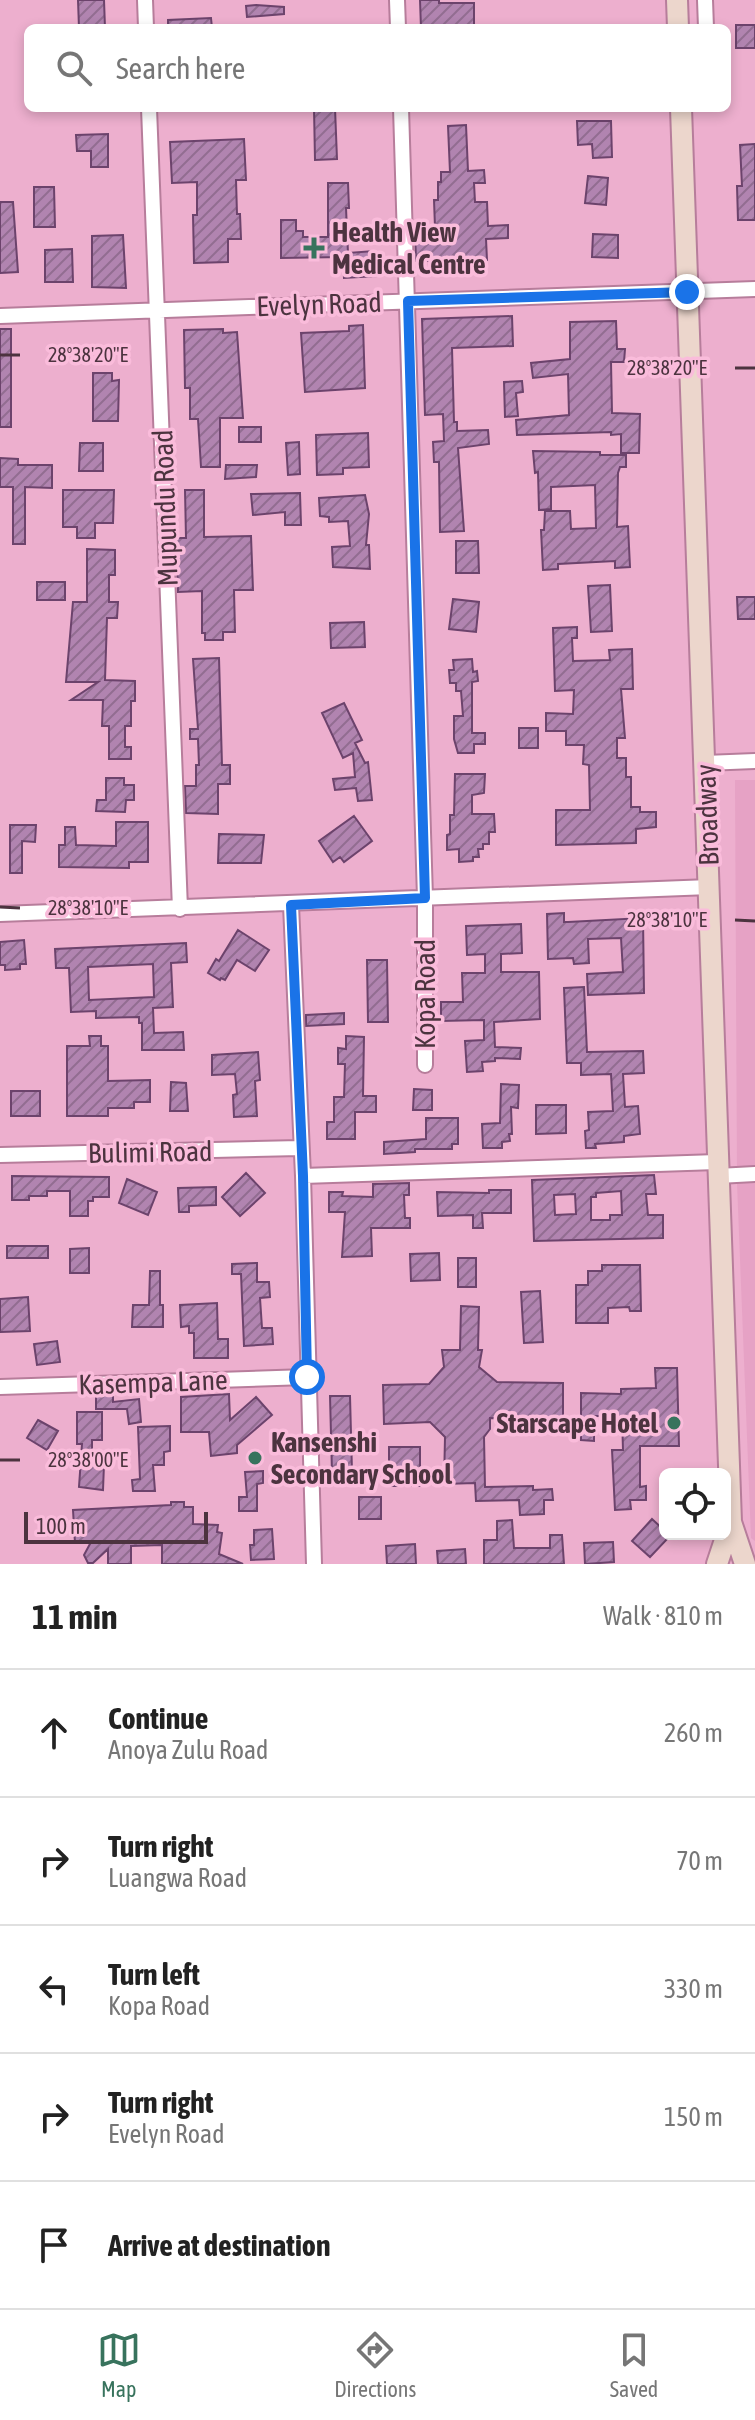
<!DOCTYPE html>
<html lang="en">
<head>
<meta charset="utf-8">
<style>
	:root { --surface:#fff; --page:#f2f2f2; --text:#222; --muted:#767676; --line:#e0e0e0; --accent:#38735d }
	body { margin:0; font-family:"Asap Condensed",sans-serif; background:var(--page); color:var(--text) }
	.controls { position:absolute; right:24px; bottom:24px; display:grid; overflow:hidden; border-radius:12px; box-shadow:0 4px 12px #0003 }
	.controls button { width:72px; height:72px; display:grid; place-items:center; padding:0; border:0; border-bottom:2px solid var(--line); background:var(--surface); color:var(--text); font:40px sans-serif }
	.scale { position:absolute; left:24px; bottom:20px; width:184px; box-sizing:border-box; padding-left:8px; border:4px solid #4c333f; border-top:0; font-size:22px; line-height:28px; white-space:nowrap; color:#4c333f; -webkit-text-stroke:6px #fabcdb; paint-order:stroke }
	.stop { position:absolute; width:24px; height:24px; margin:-18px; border:6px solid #1a73e8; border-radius:50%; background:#fff }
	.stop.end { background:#1a73e8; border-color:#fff; box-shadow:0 2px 8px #0008 }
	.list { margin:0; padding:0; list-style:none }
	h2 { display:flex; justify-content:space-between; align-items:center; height:104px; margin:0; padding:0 32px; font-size:34px }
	h2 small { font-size:26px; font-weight:400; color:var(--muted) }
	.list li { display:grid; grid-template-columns:52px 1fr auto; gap:24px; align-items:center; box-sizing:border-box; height:128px; padding:0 32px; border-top:2px solid var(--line) }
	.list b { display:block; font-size:30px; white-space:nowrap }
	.list p { margin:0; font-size:26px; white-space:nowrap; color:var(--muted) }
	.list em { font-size:26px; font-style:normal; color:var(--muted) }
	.icon { flex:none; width:44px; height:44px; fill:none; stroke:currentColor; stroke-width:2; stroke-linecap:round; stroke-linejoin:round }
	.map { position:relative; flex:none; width:755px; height:1564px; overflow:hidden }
	.search { position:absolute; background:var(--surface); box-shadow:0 4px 12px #0003; left:24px; right:24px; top:24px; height:88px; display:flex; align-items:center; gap:20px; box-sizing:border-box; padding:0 28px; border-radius:12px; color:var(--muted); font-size:30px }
	.sheet { height:744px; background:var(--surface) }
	nav { display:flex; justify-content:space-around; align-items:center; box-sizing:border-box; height:112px; border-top:2px solid var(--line); background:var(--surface); font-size:22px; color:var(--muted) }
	nav a { display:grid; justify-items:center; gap:4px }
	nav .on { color:var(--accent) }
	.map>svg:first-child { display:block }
	.built { fill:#e6a2c5 }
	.building { fill:url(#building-hatch); stroke:#6c436c; stroke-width:2; fill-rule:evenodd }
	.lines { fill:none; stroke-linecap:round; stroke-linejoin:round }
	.minor-casing { stroke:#b77d9b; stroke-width:18 }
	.secondary-casing { stroke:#b77d9b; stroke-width:24 }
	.minor { stroke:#fff; stroke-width:14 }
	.secondary { stroke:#ecd6cc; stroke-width:20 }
	.route { stroke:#1a73e8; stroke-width:10 }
	.ticks { fill:none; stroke:#4c333f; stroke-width:3 }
	.poi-dot { fill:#38735d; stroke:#fabcdb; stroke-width:3 }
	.labels { text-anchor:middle; stroke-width:7; stroke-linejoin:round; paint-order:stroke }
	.poi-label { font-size:28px; font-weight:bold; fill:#4c333f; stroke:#fabcdb; text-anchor:start }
	.street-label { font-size:28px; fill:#4c333f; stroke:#fabcdb }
	.ticks-label { font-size:20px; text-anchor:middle; fill:#4c333f; stroke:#fabcdb; stroke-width:7; stroke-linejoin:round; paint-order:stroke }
</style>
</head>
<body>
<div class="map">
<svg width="755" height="1564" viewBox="0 0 755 1564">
	<defs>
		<pattern id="building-hatch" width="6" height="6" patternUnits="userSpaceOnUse" patternTransform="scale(2)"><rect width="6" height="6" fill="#b184b0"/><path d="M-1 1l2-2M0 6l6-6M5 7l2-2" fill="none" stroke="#926d91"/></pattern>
	</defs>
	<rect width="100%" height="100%" fill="#edafce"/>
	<path class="built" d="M735 780H755V1541L751 1538 737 1183Z"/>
	<path class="building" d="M78 0H104L105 28H79Z
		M420 0H439V3H474V28H421Z
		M256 5 284 7V14L247 17 246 6Z
		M211 18 212 28H168V20Z
		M736 25H755V48H736Z
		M314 108H335L337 159 315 160Z
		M577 121H611L612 157 593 158 592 144 578 145Z
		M466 125 468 171 484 170 485 183H474L475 202H487L488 226 508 225V238L486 239 487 260 453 261V266L431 267V261H416L415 228 435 227 434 200H438V182H441V172H450L448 126Z
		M108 134V167H91V151H77L76 135Z
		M244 139 246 180H236L237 214H240L241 239H228V262L194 263 193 215H197V182L172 183 170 142Z
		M755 144V220H738L737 186H742L740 145Z
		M588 176 608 178 606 205 585 203Z
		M328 183H348L349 208H346L348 253 374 251 376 276 344 278 343 257 281 258V220H296V231H303V237H328Z
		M34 187H54L55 227H34Z
		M0 202H13L18 272 0 273Z
		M593 234 618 235V258L592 257Z
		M123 235 126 288 92 287V236Z
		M72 249 73 282H45V250Z
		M512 316 513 346 452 348 454 422H457V431L488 430 489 444 458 448 464 531 440 532 439 462H434L433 442 444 441 443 414 425 415 422 319Z
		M616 321 617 349H625L624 362H611L612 413 640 414 639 453H621V434L611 435V432L517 435 516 420 569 415 568 374 533 378 531 363 570 359V322Z
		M363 325 365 388 305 392 301 333 349 331V326Z
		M0 329H11V427H0Z
		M223 329V333L237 332 243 418H220V467H201L198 419H190V388H185L184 330Z
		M93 373H112V381L119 380 118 421H93Z
		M522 381 523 392 516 393 518 416 505 417 504 382Z
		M239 427H261V442H239Z
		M368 433 369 467 343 468V474L317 475 316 435Z
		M299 442 300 474 288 475 286 443Z
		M80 443H103V471H79Z
		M533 451 600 452V455H626V467H620L618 473 617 527 628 526 630 567 615 568V561L558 564V569L543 570 541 530H544L545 511H570L571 529 596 528 595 485 551 487V509L539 510 538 472 535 473Z
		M0 458 18 459V465H52V488L25 487V544H13V487H0Z
		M226 465H257L256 477 225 479Z
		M63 490H114L113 523H95V538H77V527H63Z
		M185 490H204V537L251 536 253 590H234L235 632H223V640H205V633H202V591L178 592 176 538H186Z
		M300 493 301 525H285V512L253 515 251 494Z
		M365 495 369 514 366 545H369L370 569 333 567 332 547 350 546 348 521 329 522V517L320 516 319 498Z
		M456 541H478L479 573H456Z
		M87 549 115 550V575H109V602H118L117 618H107L105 680 135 681V701H131V726H125V747H131V759H109V726H102L103 700H71L98 682H66L73 602H87Z
		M37 582H65V600H37Z
		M610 585 612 631 591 632 588 586Z
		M737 597H755V619H738Z
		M453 599 479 602 476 632 449 629Z
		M364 622 365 647 331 648 330 623Z
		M577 627V638H572L573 661 610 660 609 650 632 649 633 689H621L625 738H617V758H626V777H631V807H640V812H656V827L636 829V843L556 845V810H590L589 765 583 764 584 745H566V731H546V713L573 714 574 690 555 691 553 628Z
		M219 658 222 765H230V784H218V814L186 813 185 786H196V765H199L198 739H190V729H198L193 659Z
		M472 659 473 672 477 671 478 681 472 682V733H485V744H474V753H458L454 739V716H463L461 691H456V683H450L449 670H454L453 660Z
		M344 703 362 740 355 743 365 763 368 762 372 800 358 801 356 788 335 790 333 779 355 777 353 753 343 758 322 713Z
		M519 728H538V748H519Z
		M455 774H485L484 793 472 795V814H494L495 832H489V844H483V849H478L479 857H473V861L459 862V849L447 850V835L450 834V815H454Z
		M106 778H124V785H134V800H126L125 812 96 811 97 800H106Z
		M354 816 372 841 344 862 340 857 333 862 319 841Z
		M116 822H148V862H129V868L59 867V845H65V827H75L76 845 116 846Z
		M10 825H36L35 842 22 841V873H10Z
		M219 834 264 835 261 863H218Z
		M564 913V922H568L643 918 644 993 588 995 587 974 623 972 621 938 588 939 589 963 574 964 573 958 548 959 547 914Z
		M521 924 522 953 501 954V972H539L540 1019 494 1022 495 1047 521 1048 520 1059 495 1058V1061L482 1062 483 1071 467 1072 465 1041 484 1040V1020L441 1021V1002H463L462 973H485V954L467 955 466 926Z
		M238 930 269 950 255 971 237 960 225 980 221 978 220 980 208 973 216 959 219 961Z
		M24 940 26 964H20V969L5 970V965H0V942Z
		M186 943 187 962 171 963 173 1007 153 1008 154 1033 183 1032 184 1050H142V1023H139V1017L96 1018V1011L71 1012 69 968H56L55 949ZM153 964 154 997 89 1000 88 967Z
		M367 960H387L388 1022H368Z
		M584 987 587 1052 643 1051 644 1073 623 1074 625 1107 638 1106 640 1134 624 1136V1142L595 1144 596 1148H586L585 1131 589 1130 588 1112 613 1111 611 1074 581 1075V1063H567L564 988Z
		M344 1013V1024L306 1026V1015Z
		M89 1036H101V1046H108V1081L150 1080V1102H134V1108H108V1116H67V1046H90Z
		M346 1036 364 1037 363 1096H376V1112H355V1139H327V1122H334V1097H344L345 1064H338V1048L346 1049Z
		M258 1052 260 1080 255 1081 257 1116 234 1117 233 1095 237 1094 235 1074 212 1075V1055Z
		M171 1082 186 1083 188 1111H170Z
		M501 1084 519 1085 518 1108 511 1107 512 1134H509L510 1141 502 1142V1148H483L482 1124 500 1123Z
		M414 1089 432 1090V1110H413Z
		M11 1091H40V1116H11Z
		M536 1105H566V1133L536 1134Z
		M426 1118H458V1144H452V1149H415V1152L384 1154V1142L426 1139Z
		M246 1173 265 1193 240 1216 222 1197Z
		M654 1175 656 1194H646L648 1215H663V1238L534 1241 532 1180ZM621 1191 622 1215H610V1220H591V1197H596V1193ZM575 1194 576 1214 555 1215 554 1195Z
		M12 1176 109 1177V1197H93V1201H88V1216H70V1191H47V1196H29V1200H12Z
		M127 1179 157 1192 148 1215 119 1203Z
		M409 1183V1195H404L405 1218H410V1228H371L372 1256 342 1257 345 1212H329V1192H343L342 1196 373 1197V1184Z
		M216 1187V1205L189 1206V1212H179L178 1188Z
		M489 1190H511V1213H482L483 1228H473V1215L438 1216 437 1192 489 1193Z
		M7 1246H48V1258H7Z
		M89 1248V1273H70V1249Z
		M439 1253 440 1280 411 1281 410 1254Z
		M458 1258H476V1287H458Z
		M257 1263V1282H269L270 1297 260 1298 262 1328H272L273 1344 244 1346 241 1274H232V1264Z
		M602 1265H640L641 1311H630L629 1307 608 1308V1323H576V1285H588V1271H602Z
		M150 1271H160V1305H163V1327H132L133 1305H149Z
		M540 1291 543 1342 524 1343 521 1292Z
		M28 1297 30 1331 0 1332V1299Z
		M217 1303 218 1339H228V1358H194V1333H189V1326L181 1327 180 1305Z
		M461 1306 479 1307 478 1350H482L479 1367 497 1382 563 1383V1420L490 1418V1429L484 1437 485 1487 533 1486V1490L552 1489 553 1500H544V1514L520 1515 519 1500 476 1501 475 1483 444 1484 445 1437 430 1422 384 1424 383 1385 429 1384 444 1367 442 1350H460Z
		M57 1341 60 1362 37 1365 34 1344Z
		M655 1368H677L679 1446H640V1487L646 1486V1500H630L631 1509 615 1510 612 1450H623L622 1416H594V1441L581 1440V1393L621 1394V1389L656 1388Z
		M110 1393H113V1402L139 1399 141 1422 129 1424 127 1409H96V1394Z
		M229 1394 230 1420 256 1397 272 1415 237 1445V1453L211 1456 209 1432H181V1397Z
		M330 1396H350L352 1472 332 1473Z
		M77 1412H102V1440H92V1464H104L103 1490 79 1487 82 1444H77Z
		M38 1420 58 1431 47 1450 27 1438Z
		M170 1426V1451L164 1452V1465H153L155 1491H133L132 1480 140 1479 138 1427Z
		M389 1447H420V1486H389Z
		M263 1471V1483L257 1484V1511H239V1497H247L245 1472Z
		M359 1497H381V1519H359Z
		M171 1502H184V1507H193V1524L218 1525 217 1532 222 1533 219 1554 243 1564H162V1545L131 1546V1564H108V1549L93 1563H88L84 1555 91 1542 75 1543 73 1510 171 1505Z
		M652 1519 665 1531V1534L670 1536 650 1557 632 1541Z
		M512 1520 514 1548H550V1535H562L564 1564H484V1540H497V1521Z
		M272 1529 274 1559 251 1560 250 1545H254V1530Z
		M613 1542 614 1562 585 1564 584 1543Z
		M415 1544 416 1564H387L386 1546Z
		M465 1549 466 1564H438L437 1551Z"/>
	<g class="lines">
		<g class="minor-casing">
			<path id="minor" d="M145 0 146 28
				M397 0 398 28
				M705 0 706 28
				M149 108 180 909
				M401 108 425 898V1065
				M0 316 755 289
				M705 763 755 761
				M291 905 303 1176 314 1564
				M0 914 710 887
				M0 1155 300 1148
				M303 1176 717 1162
				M718 1176 755 1174
				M0 1387 307 1377"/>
		</g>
		<g class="secondary-casing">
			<path id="secondary" d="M677 0 678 28
				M681 108 731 1522 745 1564
				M717 1564 731 1522"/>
		</g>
		<use href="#minor" class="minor"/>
		<use href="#secondary" class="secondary"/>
	</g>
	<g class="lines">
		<path class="route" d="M307 1377 303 1176 291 905 425 898 408 301 687 292"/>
	</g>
	<path class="ticks" d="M0 355H20M735 368H755M0 907 20 908M735 920 755 921M0 1460H20"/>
	<g class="poi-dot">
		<path d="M310 236h8v8h8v8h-8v8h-8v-8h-8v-8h8z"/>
		<circle cx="674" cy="1423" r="8"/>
		<circle cx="255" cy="1458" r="8"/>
	</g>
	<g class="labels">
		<g class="poi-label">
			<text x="332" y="242">Health View<tspan x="332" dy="32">Medical Centre</tspan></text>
			<text x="658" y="1433" text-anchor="end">Starscape Hotel</text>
			<text x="271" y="1452">Kansenshi<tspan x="271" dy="32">Secondary School</tspan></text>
		</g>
		<g class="street-label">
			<text transform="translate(319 304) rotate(-2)" y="10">Evelyn Road</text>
			<text transform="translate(165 508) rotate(-92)" y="10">Mupundu Road</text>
			<text transform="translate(707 815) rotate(-92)" y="10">Broadway</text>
			<text transform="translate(425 994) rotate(-90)" y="10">Kopa Road</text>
			<text transform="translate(150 1152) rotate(-1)" y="10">Bulimi Road</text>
			<text transform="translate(153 1382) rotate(-2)" y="10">Kasempa Lane</text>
		</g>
	</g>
	<g class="ticks-label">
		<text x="88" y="362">28°38'20"E</text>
		<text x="667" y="375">28°38'20"E</text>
		<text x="88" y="915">28°38'10"E</text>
		<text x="667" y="927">28°38'10"E</text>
		<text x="88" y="1467">28°38'00"E</text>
	</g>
</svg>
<div class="controls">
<button><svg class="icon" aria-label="locate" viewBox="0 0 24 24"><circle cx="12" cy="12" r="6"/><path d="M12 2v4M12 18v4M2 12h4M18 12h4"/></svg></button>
</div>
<div class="scale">100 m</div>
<div class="stop" style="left:307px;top:1377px"></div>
<div class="stop end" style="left:687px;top:292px"></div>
<div class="search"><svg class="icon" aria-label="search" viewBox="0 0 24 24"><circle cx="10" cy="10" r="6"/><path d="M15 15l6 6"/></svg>Search here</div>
</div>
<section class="sheet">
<h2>11 min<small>Walk · 810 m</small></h2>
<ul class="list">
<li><svg class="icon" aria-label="ahead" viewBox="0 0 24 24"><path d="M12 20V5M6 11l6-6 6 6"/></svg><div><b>Continue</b><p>Anoya Zulu Road</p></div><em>260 m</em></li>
<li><svg class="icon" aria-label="right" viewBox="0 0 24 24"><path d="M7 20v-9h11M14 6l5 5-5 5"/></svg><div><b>Turn right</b><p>Luangwa Road</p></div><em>70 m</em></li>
<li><svg class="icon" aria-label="left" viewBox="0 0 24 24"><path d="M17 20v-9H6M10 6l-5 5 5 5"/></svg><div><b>Turn left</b><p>Kopa Road</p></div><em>330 m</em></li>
<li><svg class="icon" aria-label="right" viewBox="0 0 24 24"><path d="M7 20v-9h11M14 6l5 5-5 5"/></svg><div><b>Turn right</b><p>Evelyn Road</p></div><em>150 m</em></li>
<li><svg class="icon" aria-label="arrive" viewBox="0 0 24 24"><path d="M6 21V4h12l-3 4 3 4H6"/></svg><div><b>Arrive at destination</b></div></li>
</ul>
</section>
<nav>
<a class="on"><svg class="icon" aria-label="map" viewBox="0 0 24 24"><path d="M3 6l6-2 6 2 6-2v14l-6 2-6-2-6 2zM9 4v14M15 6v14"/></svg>Map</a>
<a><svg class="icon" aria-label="directions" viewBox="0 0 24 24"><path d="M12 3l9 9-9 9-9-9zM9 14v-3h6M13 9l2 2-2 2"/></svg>Directions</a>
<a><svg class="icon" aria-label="saved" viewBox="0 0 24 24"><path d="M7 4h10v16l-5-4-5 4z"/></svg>Saved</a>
</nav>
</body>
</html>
